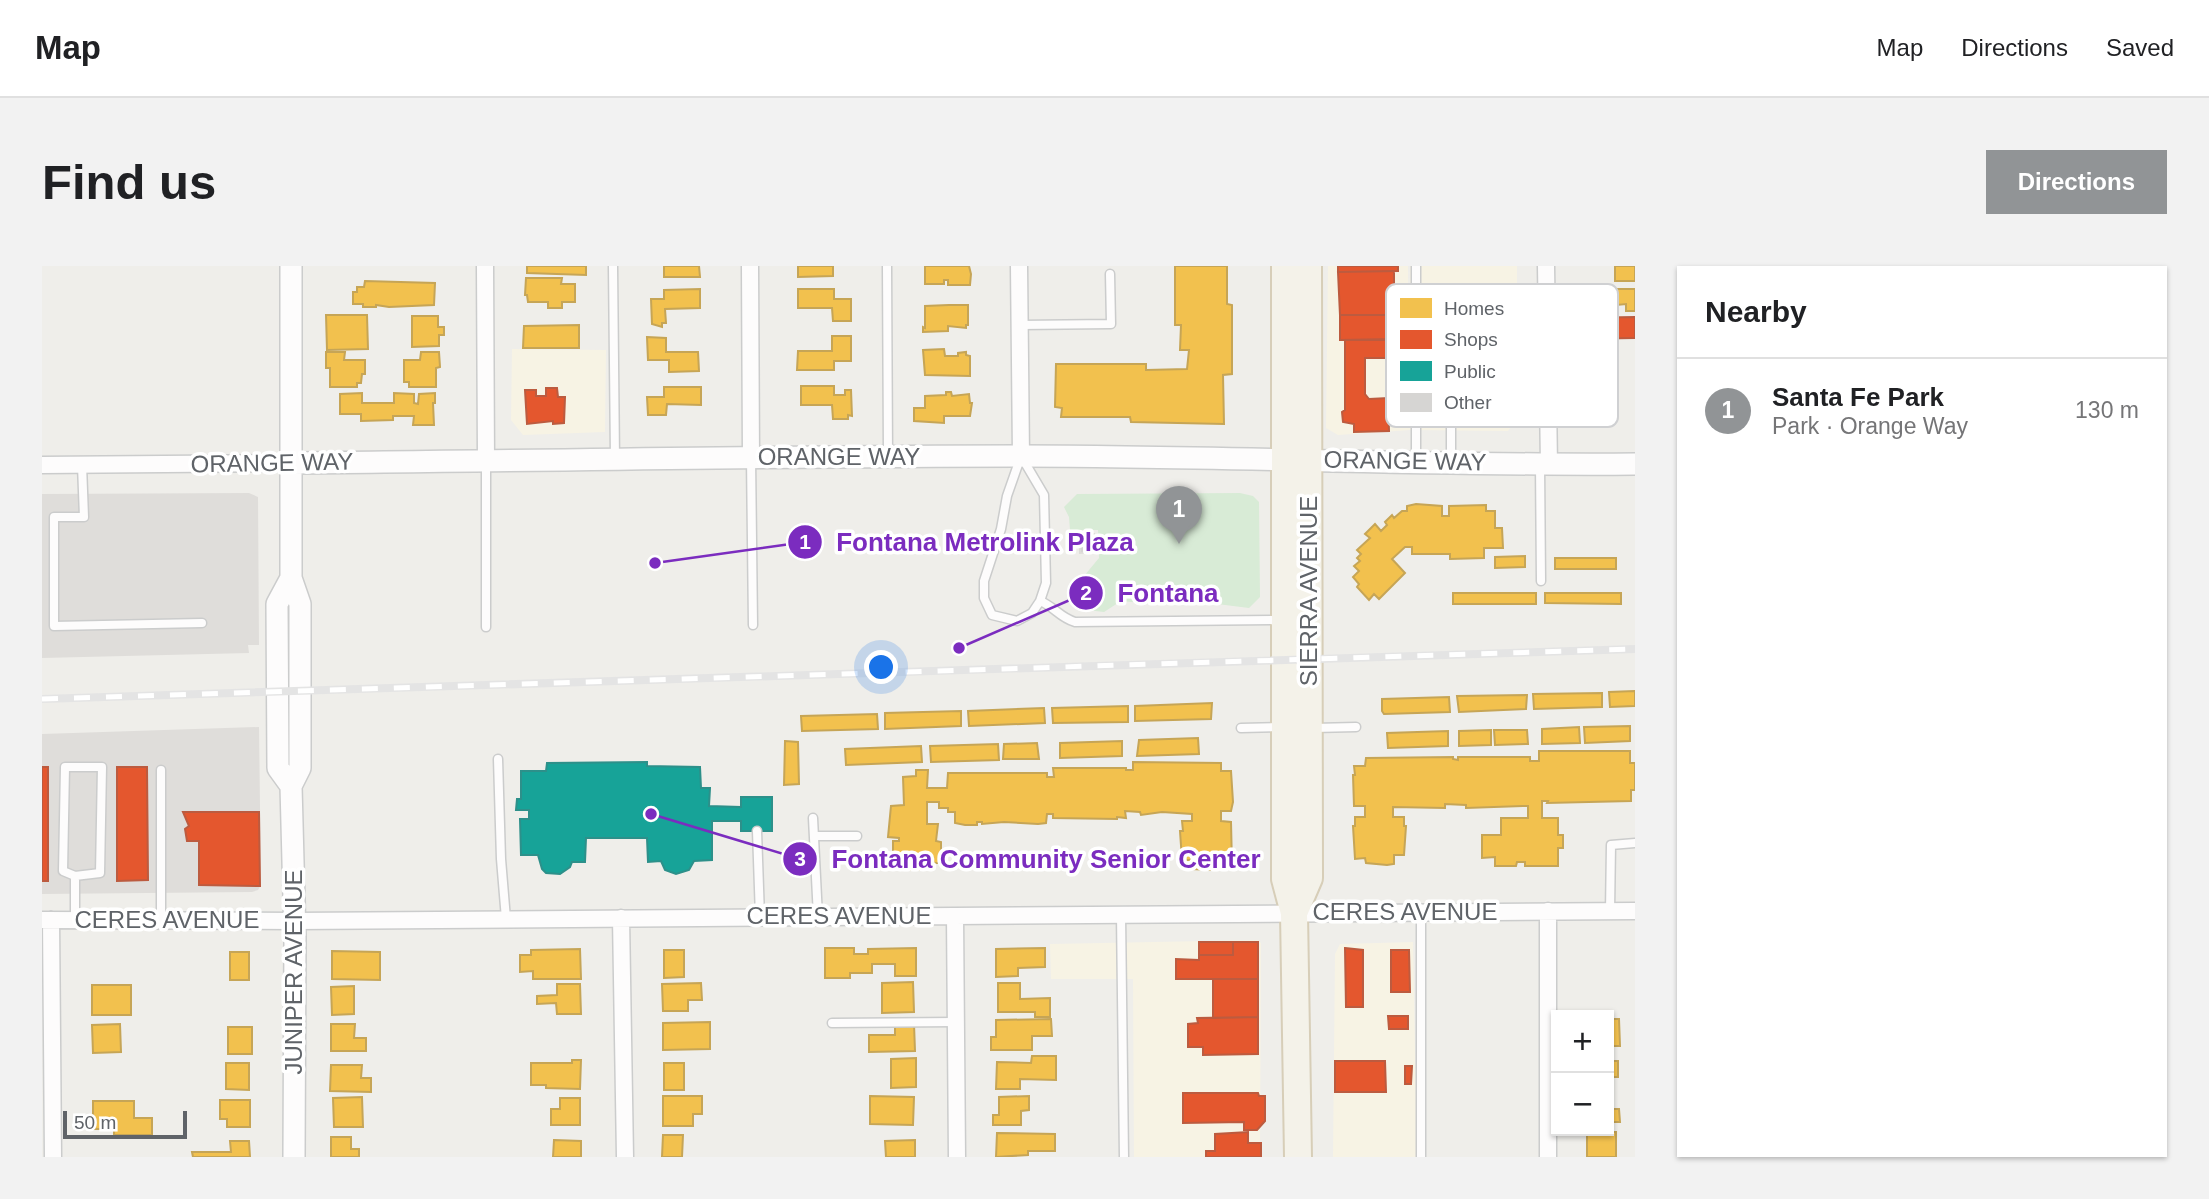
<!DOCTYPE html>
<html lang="en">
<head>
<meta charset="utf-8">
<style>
	:root { --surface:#fff; --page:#f2f2f2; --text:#202124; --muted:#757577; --line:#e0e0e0; --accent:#919496 }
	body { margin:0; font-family:Arial,sans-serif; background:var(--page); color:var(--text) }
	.controls { position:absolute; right:21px; bottom:21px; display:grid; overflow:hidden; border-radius:0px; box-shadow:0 2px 5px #0004 }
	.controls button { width:63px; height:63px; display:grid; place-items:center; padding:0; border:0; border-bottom:2px solid var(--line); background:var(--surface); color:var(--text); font:35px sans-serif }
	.scale { position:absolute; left:21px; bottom:18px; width:124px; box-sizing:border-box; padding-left:7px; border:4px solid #5f6368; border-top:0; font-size:19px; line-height:24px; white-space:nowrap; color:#5f6368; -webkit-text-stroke:5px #fff; paint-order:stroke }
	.you { position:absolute; left:840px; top:402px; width:24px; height:24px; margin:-18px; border:5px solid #fff; border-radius:50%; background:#1a73e8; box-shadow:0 0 0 10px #1a73e833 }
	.badge { display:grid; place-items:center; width:46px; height:46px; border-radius:50%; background:var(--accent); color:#fff; font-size:23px; font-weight:700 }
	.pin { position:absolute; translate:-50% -58px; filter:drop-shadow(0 2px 4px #0008) }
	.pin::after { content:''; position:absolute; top:37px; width:24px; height:21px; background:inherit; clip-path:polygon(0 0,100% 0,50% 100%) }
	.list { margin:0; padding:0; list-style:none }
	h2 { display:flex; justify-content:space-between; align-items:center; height:91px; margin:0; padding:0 28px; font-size:30px }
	h2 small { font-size:23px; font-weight:400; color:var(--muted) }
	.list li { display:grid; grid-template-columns:46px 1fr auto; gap:21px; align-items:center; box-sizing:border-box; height:105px; padding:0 28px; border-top:2px solid var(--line) }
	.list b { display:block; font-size:26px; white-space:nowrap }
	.list p { margin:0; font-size:23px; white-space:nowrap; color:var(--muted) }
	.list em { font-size:23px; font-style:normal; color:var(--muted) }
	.map { position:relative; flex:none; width:1593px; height:891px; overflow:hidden; border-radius:0px }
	header { display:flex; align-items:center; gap:42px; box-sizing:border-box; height:98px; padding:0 35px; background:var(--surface); border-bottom:2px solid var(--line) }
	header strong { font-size:33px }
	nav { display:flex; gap:38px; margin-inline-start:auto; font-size:24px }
	.intro { display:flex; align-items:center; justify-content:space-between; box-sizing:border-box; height:168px; padding:0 42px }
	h1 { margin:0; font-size:49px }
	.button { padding:18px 32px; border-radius:0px; background:var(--accent); color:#fff; font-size:24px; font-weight:700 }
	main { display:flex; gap:42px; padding:0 42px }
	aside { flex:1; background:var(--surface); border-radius:0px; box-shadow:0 2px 5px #0004 }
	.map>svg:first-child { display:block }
	.commercial { fill:#f7f3e4 }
	.industrial { fill:#dfddda }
	.green { fill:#d8ebd6 }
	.homes { fill:#f2c14e; stroke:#c6a556; stroke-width:2 }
	.shops { fill:#e4572e; stroke:#bc5b3f; stroke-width:2 }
	.public { fill:#17a398; stroke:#2d908a; stroke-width:2 }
	.building { fill:#d6d5d3; stroke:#deddd9; stroke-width:2 }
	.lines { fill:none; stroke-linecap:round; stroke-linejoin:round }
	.service-casing { stroke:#cbcccc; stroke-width:11 }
	.minor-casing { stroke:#cbcccc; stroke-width:19 }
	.tertiary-casing { stroke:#cbcccc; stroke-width:24 }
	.primary-casing { stroke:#d7ceb8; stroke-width:30 }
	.service { stroke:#fdfcfc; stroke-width:8 }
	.minor { stroke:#fdfcfc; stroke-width:16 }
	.tertiary { stroke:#fdfcfc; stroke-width:21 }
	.primary { stroke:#f4f2e9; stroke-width:26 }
	.rail-casing { stroke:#e4e4e4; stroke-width:8 }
	.rail { stroke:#fff; stroke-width:5; stroke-dasharray:16; stroke-linecap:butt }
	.labels { text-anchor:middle; stroke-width:7; stroke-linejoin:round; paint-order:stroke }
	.street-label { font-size:24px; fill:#5f6368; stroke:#fff }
	.key { fill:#fff; stroke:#cfd0d2; stroke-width:2 }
	.key-label { font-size:19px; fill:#5f6368 }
	.leader { fill:none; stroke:#7b2cbf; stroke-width:2.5 }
	.callout-dot { fill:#7b2cbf; stroke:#fff; stroke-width:2.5 }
	.mark-label { font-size:21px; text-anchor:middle; font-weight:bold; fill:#fff }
	.callout-label { font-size:26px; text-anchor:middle; font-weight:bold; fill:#7b2cbf; stroke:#fff; stroke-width:7; stroke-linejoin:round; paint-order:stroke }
</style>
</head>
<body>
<header>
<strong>Map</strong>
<nav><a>Map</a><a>Directions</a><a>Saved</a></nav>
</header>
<div class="intro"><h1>Find us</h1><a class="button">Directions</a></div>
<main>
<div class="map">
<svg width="1593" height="891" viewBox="0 0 1593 891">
	<rect width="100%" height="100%" fill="#efeeea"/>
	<path class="commercial" d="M1286 0H1366L1367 103 1368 0H1475V154L1466 165 1368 164 1296 169 1284 162Z
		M470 83 564 84 563 166 481 169 469 154Z
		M1216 674 1219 677 1218 891H1092L1091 713H1009L1008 678Z
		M1371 676 1375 891H1291L1293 688 1298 678Z"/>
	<path class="industrial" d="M207 227 216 231 217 379H206L207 387 0 392V228Z
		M217 461 219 619 216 624 210 626 0 628V468Z"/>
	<path class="green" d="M1198 227 1211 230 1217 236 1218 331 1207 342 1135 333 1121 339 1079 335 1062 346 1037 343 1028 327 1057 292 1056 264H1028L1027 251 1022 241 1035 228Z"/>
	<path class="homes" d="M485 0H544V9L485 7Z
		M622 0H657L658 11H622Z
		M756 0H791V10L756 11Z
		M883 0H927L929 8 928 19H906V14H902V18H883Z
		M1133 0H1185V38L1190 39V108L1181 109 1182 158 1089 156 1088 151H1019L1020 142 1013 141 1014 98H1104V104L1145 103 1147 84H1138L1139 59H1133Z
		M1573 0H1593V15H1573Z
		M484 12H520L519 18H533V36H520V42H506V36H486L485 29H483Z
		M323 15 393 17 392 39 347 41 334 39V41H321V38H311V26H315V21H322Z
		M658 23V42L623 43 624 57H620V61L610 58 609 33H622V24Z
		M756 23H792V33H809V55H791L790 42H756Z
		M1575 23H1593V45H1584V38L1575 39Z
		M907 39H926V59H924V62L906 60V65L881 66V61L883 62V40Z
		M284 49H325L326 83 285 84Z
		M370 50H396V61H402V69H397V80L370 81Z
		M537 59V82H481L482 60Z
		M790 70H809V95H792V104H755L756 85H790Z
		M605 71 624 72V86H656L657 105 627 106V94H606Z
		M902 83 903 90H916V87L924 86V89L928 90V110L883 109 881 84Z
		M284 86H303L302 94H323V108H320L319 117H315V121H288V102H284Z
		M379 86H397L398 101 394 102V121H367V116H362V94H378Z
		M759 120H792V129H803V124H809L810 150 806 149V153H791L790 139H759Z
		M622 121H659V139L625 138 624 149H606L605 131H622Z
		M904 126H909L910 130 927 128 928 137H930L928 150H902V157L872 155V142H883V130L904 129Z
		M320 127V137H352V127L372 128V137L376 138 377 128 393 127V137H391L392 159H371L372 150H351V154L319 155V148H298V128Z
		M1374 238 1400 240V250H1407V240L1444 239V245H1453V262H1460L1461 282H1442V292L1408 293V288H1370V281H1363L1350 293 1363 307 1337 333 1332 328 1327 334 1315 321 1317 318 1311 311 1317 305 1312 300 1318 295 1315 292 1319 288 1315 284 1328 272 1323 268 1333 258 1339 265 1345 259 1343 256 1350 249 1352 252 1360 245H1365V240Z
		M1483 290V301L1453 302V291Z
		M1513 292H1574V303H1513Z
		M1411 327H1494V338H1411Z
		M1503 327H1579V338L1503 337Z
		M1593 425V440L1568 441 1567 426Z
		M1560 427V441L1492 443 1491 428Z
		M1485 429 1484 443 1417 446 1415 430Z
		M1407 431 1408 446 1342 448 1340 445V433Z
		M1170 437 1169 453 1093 455V440Z
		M1086 440V456L1011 457 1010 442Z
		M1002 442 1003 457 927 460 926 445Z
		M919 445V460L843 463V447Z
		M835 448 836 463 760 465 759 450Z
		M1588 460V475L1543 477 1542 461Z
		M1537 461 1538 477 1500 478V463Z
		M1449 464V479L1417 480V465Z
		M1452 464H1485L1486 478 1453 479Z
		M1406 465V480L1346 482 1345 467Z
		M1156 472 1157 488 1095 490 1097 474Z
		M743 475 756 476 757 518 742 519Z
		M1080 475V490L1018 492V477Z
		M995 477 997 493H961L962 478Z
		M956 478 957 494 889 496 888 480Z
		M879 480 880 496 804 499 803 483Z
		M1497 485H1588V497H1593V524H1589V535L1505 537 1506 535H1500V552H1516V569H1521V582H1516V600H1483V596H1475L1474 600H1453V591L1440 592V569H1459V552H1486V540H1481L1424 542V539L1403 538V542L1351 541V551H1362V560H1364L1362 589H1352V598L1345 599 1324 597 1323 592 1313 593 1311 560H1313V551H1323V540H1312L1311 509H1313L1312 500H1323L1324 492 1411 491V493L1416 494V491H1488V495H1497Z
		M1091 496 1179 497V505H1189L1191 536 1189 545H1179V555L1189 556 1190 599 1177 597 1176 602 1171 604 1150 603V594H1140L1138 565H1141L1140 555H1150V548L1120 546 1099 549 1098 546 1083 545 1084 552 1075 551V553L1011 552V548H1005L1004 557 996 558 962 556 940 558V556H935V559H923L913 557V546H906V542H897V536H885V558H896L894 575 899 576V597H884V604H866V597H851V575H857V572L846 571 849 540 862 539 861 511 874 510V504H886L885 522H905L906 507H1005V511H1012L1011 502H1084V504H1091Z
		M783 682H812V688H826V683L874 682V710H853V698H830V707H808V712H783Z
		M1003 682V701L976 702V710L954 711V683Z
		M538 683 539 713H491V705L478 706V689H489V684Z
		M622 684H642V711L622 712Z
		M290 685 338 686V714L290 713Z
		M188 686H207V714H188Z
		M871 716 872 746 840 747V717Z
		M659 717 660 734H646V745H621L620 718Z
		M956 717H978V733L1008 732V751H993V746H956Z
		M515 718H538L539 748H515L514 737 495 738V730L515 729Z
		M50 719H89V749H50Z
		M312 720V748L290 749 289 721Z
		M1009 753 1010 770H990V784H949V771H954V754Z
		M1567 753H1577L1578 780H1567Z
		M668 756V783L621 784V757Z
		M78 758 79 786 51 787 50 759Z
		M289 758H313L312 772H324V785H289Z
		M853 758H872L873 785 827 786V769H853Z
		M186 761H210V788H186Z
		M990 790H1014V814L978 813V823H954L955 796 989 797Z
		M874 792V821L849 822V793Z
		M530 794H539L538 823 504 822V819H489V797H530Z
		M1567 795H1576V811H1567Z
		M184 797H207V824L184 823Z
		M622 797H642V824H622Z
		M289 799H320L319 812H329V826L288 825Z
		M1567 827H1569V843H1577L1578 856H1567Z
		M621 830H660V848H651V860H621Z
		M828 830 872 831 871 859 828 858Z
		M987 830V844L979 845V859H951V849H957V831Z
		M320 831 321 861H292L291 832Z
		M518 832H538V859H509V843H518Z
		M178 834H208V861H185V853H178Z
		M51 835H92V852H110V869H72V863H51Z
		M1545 866H1574V891H1545Z
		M955 867 1013 868V885H986V889L954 891Z
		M621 869H641L640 891H620Z
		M289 871H309V883H317V891H289Z
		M512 874 539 875V891H511Z
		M873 874V891H844L843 875Z
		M188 875H207L208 891H151L150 886H189Z"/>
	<path class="shops" d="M1296 0H1356V5L1296 6Z
		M1352 5V49H1298L1296 6Z
		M1298 49H1352V73L1298 74Z
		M1593 51V72L1536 73V52Z
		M1303 74H1345V92H1323V128L1327 133 1346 132 1347 165 1312 166V158L1301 156 1300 146 1303 144Z
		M504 122H515L516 131H523L522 157 511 158V155L485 158 483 124H494V130H504Z
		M0 501H6V615H0Z
		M75 501H105L106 614 75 615Z
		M141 546H217L218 620 157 619V575H145L143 563 147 560Z
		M1157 676H1191V689H1157Z
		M1191 676H1216V713H1134V693L1157 694V689H1191Z
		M1303 682 1321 684V741H1304Z
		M1349 684H1367L1368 726H1349Z
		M1171 713H1216V751L1171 752Z
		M1346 750H1366V763H1347Z
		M1216 751V788L1161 789V781H1146V758L1156 757 1155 752Z
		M1293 795H1343L1344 826H1293Z
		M1363 800H1370L1369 818H1363Z
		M1141 827H1216L1217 830H1223V855L1215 864H1202V856L1141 857Z
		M1206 866V877H1219V891H1164V885H1173V868Z"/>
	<path class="public" d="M605 496V500L658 501 659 522H668L667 540 699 541V531H730V565H699V555H670V594L652 595 647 604 634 608 623 604 619 595 606 596 605 572H544L543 596H530L528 601 518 608 504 607 500 603 496 589H479L478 553H487V544H474L475 533H479V505H504L505 497Z"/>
	<path class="building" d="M1038 268H1052V286L1038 287Z"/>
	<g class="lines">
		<g class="service-casing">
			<path id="service" d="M571 0 573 193
				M845 0 846 190
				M978 59 1069 58 1068 8
				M1374 113 1460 110 1474 95 1506 93
				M979 190 1002 229 1004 317 998 335 990 347 975 355 950 349 942 332V315L959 263 965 230Z
				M709 192 711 359
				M1374 195V0
				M1409 196V131
				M444 197V361
				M40 199 42 251H12V360L160 357
				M1498 199 1499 315
				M998 335C1013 341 1017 351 1033 356L1241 354
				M1199 462 1238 461
				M1272 462 1314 461
				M456 493 459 593 464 653
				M771 552 776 651
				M715 565 718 651
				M772 570H815
				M1568 645 1569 579 1593 577
				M1379 646V891
				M1079 649 1082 891
				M33 654V610L21 605 23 501H60L58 607 33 610
				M119 655V504
				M790 757 914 756"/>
		</g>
		<g class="minor-casing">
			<path id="minor" d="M443 0 444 194
				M708 0 709 192
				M977 0 979 190
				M1504 0 1507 199
				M0 199 249 197
				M1506 645V891
				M913 650 915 891
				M579 652 583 891
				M0 654 253 655 1593 645
				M9 654 11 891"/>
		</g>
		<g class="tertiary-casing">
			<path id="tertiary" d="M249 0V312L258 338V502L249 520 253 671 252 891
				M249 197C492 195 735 190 978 190 1183 190 1388 200 1593 198
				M249 312 235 338 236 502 249 520"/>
		</g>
		<g class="primary-casing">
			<path id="primary" d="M1243 0V613L1252 647 1256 891
				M1252 647 1267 612 1266 0"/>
		</g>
		<use href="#service" class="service"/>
		<use href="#minor" class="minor"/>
		<use href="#tertiary" class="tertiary"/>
		<use href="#primary" class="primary"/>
		<g class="rail-casing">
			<path id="rail" d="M0 433 1593 383"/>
		</g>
		<use href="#rail" class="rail"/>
	</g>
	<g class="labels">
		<g class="street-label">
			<text x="797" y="199">ORANGE WAY</text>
			<text transform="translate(1363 195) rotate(1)" y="8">ORANGE WAY</text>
			<text transform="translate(230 197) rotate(-1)" y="8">ORANGE WAY</text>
			<text transform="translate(1267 325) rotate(-90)" y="8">SIERRA AVENUE</text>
			<text x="1363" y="654">CERES AVENUE</text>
			<text x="797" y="658">CERES AVENUE</text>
			<text x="125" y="662">CERES AVENUE</text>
			<text transform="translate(252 706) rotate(-90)" y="8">JUNIPER AVENUE</text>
		</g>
	</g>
	<rect x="1344" y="18" width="232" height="143" rx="10" class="key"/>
	<rect x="1358" y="32" width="32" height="20" fill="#f2c14e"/>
	<rect x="1358" y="64" width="32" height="19" fill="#e4572e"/>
	<rect x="1358" y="95" width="32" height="20" fill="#17a398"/>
	<rect x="1358" y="127" width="32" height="19" fill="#d6d5d3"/>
	<g class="key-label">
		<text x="1402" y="49">Homes</text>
		<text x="1402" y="80">Shops</text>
		<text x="1402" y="112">Public</text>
		<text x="1402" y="143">Other</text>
	</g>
	<path class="leader" d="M613 297L763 276M917 382L1044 327M609 548L758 593"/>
	<g class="callout-dot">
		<circle cx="613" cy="297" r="7"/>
		<circle cx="917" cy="382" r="7"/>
		<circle cx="609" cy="548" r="7"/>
		<circle cx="763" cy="276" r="18"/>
		<circle cx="1044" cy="327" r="18"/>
		<circle cx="758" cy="593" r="18"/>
	</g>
	<g class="mark-label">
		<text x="763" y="283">1</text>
		<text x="1044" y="334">2</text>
		<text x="758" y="600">3</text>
	</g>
	<g class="callout-label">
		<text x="943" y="285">Fontana Metrolink Plaza</text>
		<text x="1126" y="336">Fontana</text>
		<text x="1004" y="602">Fontana Community Senior Center</text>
	</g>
</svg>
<div class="controls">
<button>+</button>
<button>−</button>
</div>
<div class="scale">50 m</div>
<div class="you"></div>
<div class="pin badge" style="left:1137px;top:278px">1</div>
</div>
<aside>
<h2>Nearby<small></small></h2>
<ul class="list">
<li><span class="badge">1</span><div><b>Santa Fe Park</b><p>Park · Orange Way</p></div><em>130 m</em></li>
</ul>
</aside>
</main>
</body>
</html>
